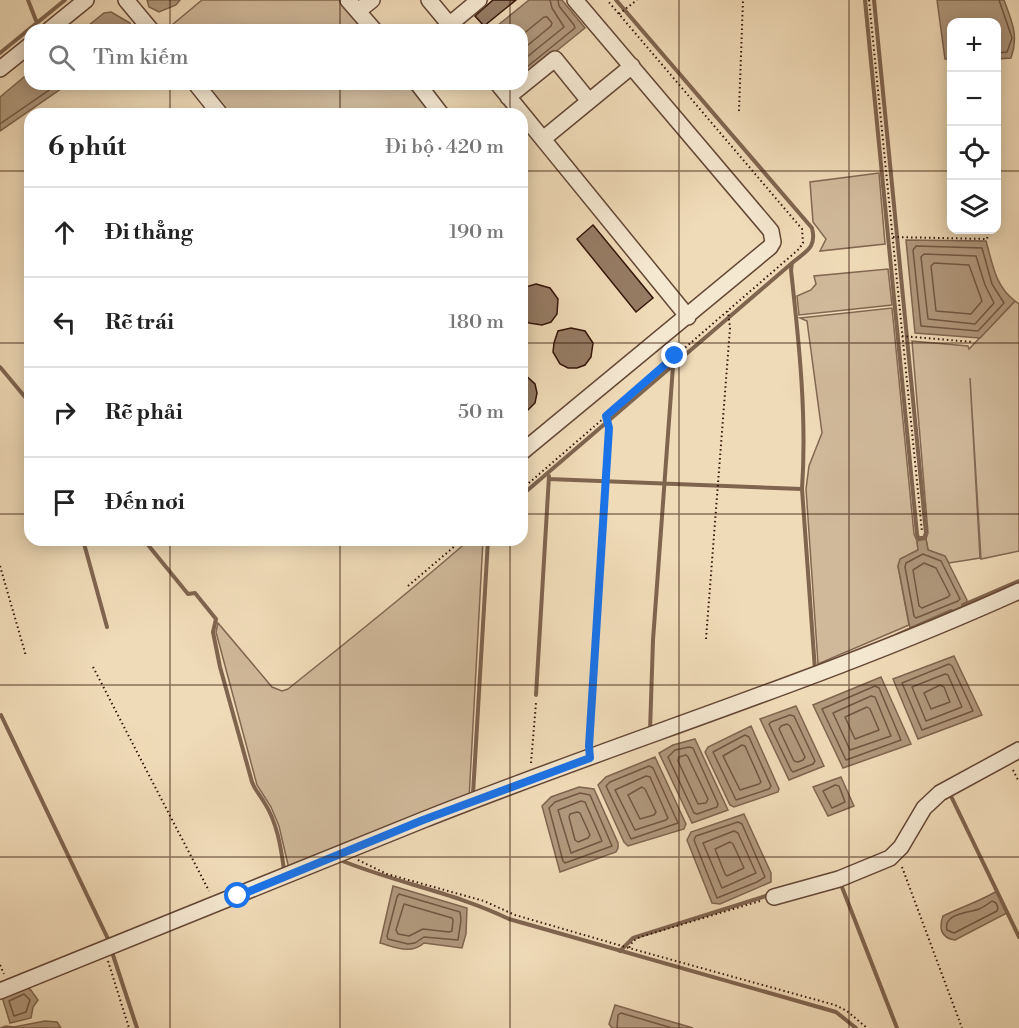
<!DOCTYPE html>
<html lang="vi">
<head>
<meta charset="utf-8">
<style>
	:root { --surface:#fff; --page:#f6f6f6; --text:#222; --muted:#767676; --line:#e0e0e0 }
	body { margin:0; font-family:"Libre Bodoni",serif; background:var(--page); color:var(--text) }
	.controls { position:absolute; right:18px; top:18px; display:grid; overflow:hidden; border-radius:12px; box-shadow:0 3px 15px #0003 }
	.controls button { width:54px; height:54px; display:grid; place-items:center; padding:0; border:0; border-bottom:2px solid var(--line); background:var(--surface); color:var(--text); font:30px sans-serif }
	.stop { position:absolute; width:18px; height:18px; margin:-14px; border:4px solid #1a73e8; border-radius:50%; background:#fff }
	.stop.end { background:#1a73e8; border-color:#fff; box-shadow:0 2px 6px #0008 }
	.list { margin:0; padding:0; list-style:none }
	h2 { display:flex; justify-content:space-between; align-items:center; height:78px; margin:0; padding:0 24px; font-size:26px }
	h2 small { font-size:20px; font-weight:400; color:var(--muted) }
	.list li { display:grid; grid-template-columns:39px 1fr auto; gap:18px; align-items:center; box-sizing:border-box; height:90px; padding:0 24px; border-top:2px solid var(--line) }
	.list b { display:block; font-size:22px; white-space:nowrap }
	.list em { font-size:20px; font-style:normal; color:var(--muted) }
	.icon { flex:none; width:33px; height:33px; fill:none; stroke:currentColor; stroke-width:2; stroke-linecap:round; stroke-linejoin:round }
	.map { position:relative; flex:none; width:1019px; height:1028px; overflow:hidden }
	.search { position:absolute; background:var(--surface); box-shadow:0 3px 15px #0003; left:24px; top:24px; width:504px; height:66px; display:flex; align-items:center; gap:15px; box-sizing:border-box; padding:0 21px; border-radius:18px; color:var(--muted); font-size:22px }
	.panel { position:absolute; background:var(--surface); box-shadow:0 3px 15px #0003; left:24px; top:108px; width:504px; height:438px; border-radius:18px }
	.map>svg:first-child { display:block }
	.green { fill:#d0b99a; stroke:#826752; stroke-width:1.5 }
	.water { fill:#b0987c; stroke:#7f644e; stroke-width:1.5 }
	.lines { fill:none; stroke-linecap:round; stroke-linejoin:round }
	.shore { stroke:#725642; stroke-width:1.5 }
	.stream { stroke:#7f644e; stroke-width:4 }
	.building { fill:#967c64; stroke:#351509; stroke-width:1.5 }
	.minor-casing { stroke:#644635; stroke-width:18 }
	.path { stroke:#351509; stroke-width:2; stroke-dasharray:1.5 3; stroke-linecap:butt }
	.minor { stroke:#f5e8d1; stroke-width:15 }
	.route { stroke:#1a73e8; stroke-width:8 }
	.grid { fill:none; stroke:#351509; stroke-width:1.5; stroke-opacity:0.55 }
</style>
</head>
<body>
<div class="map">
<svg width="1019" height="1028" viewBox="0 0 1019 1028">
	<rect width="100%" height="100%" fill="#f0dbb8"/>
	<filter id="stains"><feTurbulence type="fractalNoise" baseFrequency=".00333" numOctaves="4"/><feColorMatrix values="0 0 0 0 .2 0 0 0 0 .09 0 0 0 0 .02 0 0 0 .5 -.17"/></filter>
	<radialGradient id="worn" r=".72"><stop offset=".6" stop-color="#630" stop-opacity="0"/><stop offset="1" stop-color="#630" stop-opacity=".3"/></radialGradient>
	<path class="green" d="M202 0H339L363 30H166Z
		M203 84H407L432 114H228Z
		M879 173 885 244 820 251 826 239 813 222 810 182Z
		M888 269 892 305 799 315 797 296 811 290 816 284 814 276Z
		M1015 301 1019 304V551L981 559 970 378 980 558 949 563 945 556 928 550 926 539 928 533 912 341 968 346 969 349Z
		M892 308 914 534 917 541 918 550 901 559 898 566 909 625 818 664 806 489 809 466 822 433 807 321 800 318Z
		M469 540H483L469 799 289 869 279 826 271 807 257 785 216 632 218 623 272 687 282 691 288 689C349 640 410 592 469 540Z"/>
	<path class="water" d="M147 0H180L176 5 159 12 149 7Z
		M529 0H562L585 28 522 79V30H492Z
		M937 0H1004C1012 22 1019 36 1011 58L997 59 996 22H952L951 59H945Z
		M111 12 130 23 132 30H83L104 13Z
		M30 72V84H68L0 131V97Z
		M906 240 986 241C993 265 995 286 1015 301L980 338 915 333Z
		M926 539 928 550 945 556 967 600 966 605 910 628 898 566 900 559 918 550 917 541Z
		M954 656 982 715 918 739 893 679Z
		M881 677 911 744 843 768 813 705Z
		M796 706 824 766 789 780 760 719Z
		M751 726 779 789 778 792 734 807 730 805 705 752 708 747Z
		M695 739 728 810 692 823 659 753 673 745Z
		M655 757 686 824 684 829 628 846 624 842 598 785 606 777Z
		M841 777 854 806 828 816 813 787Z
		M579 787 594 789 618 843V848L616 852 560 872 542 806 551 797Z
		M744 814 771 873V882L720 904 712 903 687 840 691 832Z
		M393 886 467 908 466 934 462 948 424 943C411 955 395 947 380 943Z
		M997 891 1007 913 955 940C940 938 939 927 943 916 961 907 979 902 997 891Z
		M25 988 30 989 38 1000 33 1007 31 1018 10 1023 2 997Z
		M615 1005 693 1028H612L609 1024Z
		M45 1021 57 1022 61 1028H0L6 1026 14 1027Z"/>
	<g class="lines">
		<path class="shore" d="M522 35 544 17H547L552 23 551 26 522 50
			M996 53 1007 52 1012 38 999 0
			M522 61 564 27 552 8 550 0
			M522 71 575 28 574 25 559 6 558 0
			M0 124 58 84
			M916 246 982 248 992 284 1004 303 978 331 921 326 913 250Z
			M924 254 976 256 985 285 994 303 975 324 928 319 921 257Z
			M934 263 969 265 982 301 971 314 936 311 931 266Z
			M923 554 941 561 960 599 958 601 916 618 914 616 905 567 906 563Z
			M924 563 936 568 950 595 948 597 922 608 919 606 913 570Z
			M949 664 952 666 973 711 922 730 902 683Z
			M945 674 948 675 962 707 926 721 912 687Z
			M940 685 944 687 950 702 931 709 924 693Z
			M875 686 879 688 901 740 846 760 822 709Z
			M871 696 875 697 891 736 850 750 833 713Z
			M867 707 870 709 879 730 855 739 845 717Z
			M790 715 794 716 815 761 813 764 793 772 791 770 769 724 771 722Z
			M787 724 790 726 805 757 803 760 798 762 794 761 779 729 781 726Z
			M745 735 749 737 771 786 769 789 736 800 713 752Z
			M742 745 745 746 761 782 759 784 740 790 723 756Z
			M689 747 693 748 718 804 717 807 697 814 694 813 668 757 675 750Z
			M686 755 688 757 708 799 706 803 698 804 678 761 679 757Z
			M649 766 653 768 678 823 631 839 606 786 610 782Z
			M646 776 650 777 668 818 666 820 635 830 615 790Z
			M835 785 839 786 845 802 832 808 823 791Z
			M642 787 645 789 656 812 654 815 640 819 628 795Z
			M580 793 590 795 612 846 565 863 563 861 549 808 555 802Z
			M581 801 585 802 602 841 571 853 558 810Z
			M577 812 580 813 590 835 588 838 578 842 575 840 569 817 570 814Z
			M738 822 742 824 765 877 757 882 717 898 694 840 696 836Z
			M734 831 738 833 756 873 722 888 703 843Z
			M730 842 733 844 744 868 727 876 725 874 715 849Z
			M399 894 460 912 461 920 458 940 424 937 415 943 408 944 388 939 387 936 397 897Z
			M992 901 996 903 998 908 997 911 954 933 947 930C943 913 969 913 979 909 984 907 988 904 992 901Z
			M404 904 452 918 453 920 452 931 449 932 423 929 409 936 398 934 396 930Z
			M24 994 30 1000 26 1012 14 1016 9 1001Z
			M617 1028 618 1015 621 1013 672 1028"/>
		<path class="stream" d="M28 0 37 23
			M616 0 812 228C817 248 806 251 792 263L791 270C799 342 807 417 802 489L815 670
			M865 0 917 534 918 538H924L926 533 874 0
			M0 53 65 0
			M0 367 30 403
			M549 479 802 489
			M522 495 792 263
			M83 540 107 627
			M144 540 188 594 195 593 216 619 213 632 220 667 252 782C255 790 260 795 264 802 277 822 281 847 284 870L281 871
			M963 605 1019 581
			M897 635 951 611
			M536 695 549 476
			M1 715 109 941
			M650 731 653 640 673 366
			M949 792 1019 937
			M476 794H473L488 540
			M337 861 340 860C396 883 456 893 509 919L836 1012 856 1028
			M840 882 897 1028
			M111 949 137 1028
			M620 951 633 938 769 895"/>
	</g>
	<path class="building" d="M493 0H516L484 26 475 16Z
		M593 225 653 298 636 312 577 239Z
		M536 284 550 288 558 299 557 314 551 322 542 325 529 323 522 317V288Z
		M571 328 585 331 593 343 591 357 585 365 577 368H568L560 364 553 352 554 343 558 331Z
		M522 372 535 384 537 393 535 403 522 416Z"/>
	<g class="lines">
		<g class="minor-casing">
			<path id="minor" d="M126 0 151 30
				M348 0 374 30
				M429 0 454 30
				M358 11 372 0
				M49 30 86 0
				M443 30 479 0
				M0 69 30 45
				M196 84 220 114
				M418 84 441 114
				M498 84 688 317
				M508 97 555 59 589 101
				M543 139 632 66
				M522 452 770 247 773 242 771 231 575 0
				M774 897 839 879 890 858 901 847 924 808 940 793 1019 750
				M0 991C141 934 282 877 423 820 621 741 825 679 1019 591"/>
		</g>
		<path class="path" d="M869 0 922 532
			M619 14 637 0
			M739 111 743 0
			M996 185 997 184
			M893 237 987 239 989 230
			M902 336 973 342
			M522 489 799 249 803 243 802 229 607 0
			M0 566 26 656
			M408 586 462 540
			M706 639 730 328 728 311
			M93 667 209 891
			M589 743 609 428 606 417
			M531 763 536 703
			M1013 770 1019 782
			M358 860 387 874 484 901 515 915 629 948
			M902 867 962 1028
			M760 901 640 937 633 941 629 948 835 1005 847 1011 867 1028
			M108 961 129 1028
			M0 965 4 974"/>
		<use href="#minor" class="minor"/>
	</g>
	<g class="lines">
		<path class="route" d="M238 896 423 820 590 758 589 746 609 428 606 416 675 356"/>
	</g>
	<path class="grid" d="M170 0V30M340 0V30M510 0V30M679 0V1028M849 0V1028M170 84V114M340 84V114M510 84V114M0 171H30M522 171H952M996 171H1019M0 343H30M522 343H1019M0 514H30M522 514H1019M170 540V1028M340 540V1028M510 540V1028M0 685H1019M0 857H1019"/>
	<rect width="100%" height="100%" filter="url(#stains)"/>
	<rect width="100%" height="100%" fill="url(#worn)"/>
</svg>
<div class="controls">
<button>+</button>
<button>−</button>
<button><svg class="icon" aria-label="locate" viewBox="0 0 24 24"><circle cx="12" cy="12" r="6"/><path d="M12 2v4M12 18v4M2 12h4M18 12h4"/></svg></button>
<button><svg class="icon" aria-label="layers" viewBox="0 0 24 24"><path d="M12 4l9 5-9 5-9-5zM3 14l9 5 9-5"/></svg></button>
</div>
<div class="stop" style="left:238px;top:896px"></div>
<div class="stop end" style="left:675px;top:356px"></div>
<div class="search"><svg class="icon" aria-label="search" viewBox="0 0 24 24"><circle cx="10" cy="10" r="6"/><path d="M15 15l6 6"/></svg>Tìm kiếm</div>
<section class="panel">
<h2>6 phút<small>Đi bộ · 420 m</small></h2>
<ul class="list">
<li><svg class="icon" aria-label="ahead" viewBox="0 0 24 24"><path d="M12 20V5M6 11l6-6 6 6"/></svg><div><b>Đi thẳng</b></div><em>190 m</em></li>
<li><svg class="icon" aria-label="left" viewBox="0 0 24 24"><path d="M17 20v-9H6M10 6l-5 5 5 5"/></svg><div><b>Rẽ trái</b></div><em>180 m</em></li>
<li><svg class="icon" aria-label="right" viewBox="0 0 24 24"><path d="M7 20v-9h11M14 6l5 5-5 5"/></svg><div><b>Rẽ phải</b></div><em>50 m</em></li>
<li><svg class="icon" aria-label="arrive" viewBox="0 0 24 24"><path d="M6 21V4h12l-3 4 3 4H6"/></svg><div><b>Đến nơi</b></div></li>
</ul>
</section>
</div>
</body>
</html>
